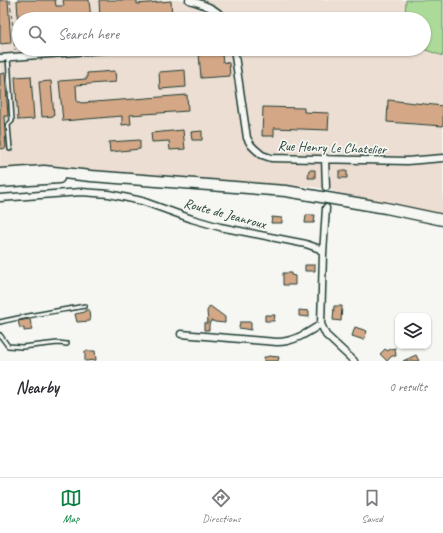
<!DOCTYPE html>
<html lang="en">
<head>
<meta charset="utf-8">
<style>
	:root { --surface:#fff; --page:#f7f7f7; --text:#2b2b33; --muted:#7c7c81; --line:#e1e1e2; --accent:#0b8043 }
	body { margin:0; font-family:Caveat,sans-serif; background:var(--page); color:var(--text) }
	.controls { position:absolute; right:12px; bottom:12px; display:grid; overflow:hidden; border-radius:8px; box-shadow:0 1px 3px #0004 }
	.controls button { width:36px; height:36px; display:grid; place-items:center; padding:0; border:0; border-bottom:1px solid var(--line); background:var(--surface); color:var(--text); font:20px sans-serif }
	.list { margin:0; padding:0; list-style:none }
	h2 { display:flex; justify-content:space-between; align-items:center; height:52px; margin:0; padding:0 16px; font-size:17px }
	h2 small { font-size:13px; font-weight:400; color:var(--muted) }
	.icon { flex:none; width:22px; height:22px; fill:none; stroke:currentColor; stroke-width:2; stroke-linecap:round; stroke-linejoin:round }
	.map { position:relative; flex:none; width:443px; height:361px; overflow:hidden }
	.search { position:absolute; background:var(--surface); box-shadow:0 1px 3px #0004; left:12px; right:12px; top:12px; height:44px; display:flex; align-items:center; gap:10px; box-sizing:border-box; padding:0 14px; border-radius:22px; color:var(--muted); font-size:15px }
	.sheet { height:116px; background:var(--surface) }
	nav { display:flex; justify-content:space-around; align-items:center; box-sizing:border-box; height:56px; border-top:1px solid var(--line); background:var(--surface); font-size:11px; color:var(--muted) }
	nav a { display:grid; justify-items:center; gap:2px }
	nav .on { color:var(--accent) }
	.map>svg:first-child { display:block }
	.built { fill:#ecded2 }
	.green { fill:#acda99; stroke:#668c66 }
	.building { fill:#d4a786; stroke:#1f3d34 }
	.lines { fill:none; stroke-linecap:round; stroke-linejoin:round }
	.lane-casing { stroke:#1f3d34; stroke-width:6 }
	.street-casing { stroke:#1f3d34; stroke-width:9 }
	.primary-casing { stroke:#1f3d34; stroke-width:13 }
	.path { stroke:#1f3d34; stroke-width:1; stroke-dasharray:4 3; stroke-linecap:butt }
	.lane { stroke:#f6f6f2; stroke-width:3 }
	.street { stroke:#f6f6f2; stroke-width:6 }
	.primary { stroke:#f6f6f2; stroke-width:10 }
	.labels { text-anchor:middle; stroke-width:3.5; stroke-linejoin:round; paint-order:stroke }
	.street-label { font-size:14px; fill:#1f3d34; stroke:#f6f6f2 }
</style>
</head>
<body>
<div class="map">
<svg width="443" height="361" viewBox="0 0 443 361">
	<rect width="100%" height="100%" fill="#f6f6f2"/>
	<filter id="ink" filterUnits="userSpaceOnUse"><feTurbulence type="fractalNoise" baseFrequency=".025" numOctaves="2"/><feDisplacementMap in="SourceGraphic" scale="8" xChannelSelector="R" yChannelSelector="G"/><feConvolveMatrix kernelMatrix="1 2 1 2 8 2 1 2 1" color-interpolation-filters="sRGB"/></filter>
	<g filter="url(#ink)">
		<path class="built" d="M0 0H406L405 19H19V49H423L443 56V217L315 187 0 168Z"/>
		<path class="green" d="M406 0H443V56L423 49 424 19H405Z"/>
		<path class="building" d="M0 0H8L11 43 0 44Z
			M17 0H55L56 6H64L63 0H89L91 19H32L31 17 18 18Z
			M99 0H137V4L171 1 172 19H100Z
			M201 14V19H175V16Z
			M214 53 222 55 223 62 229 63 230 76 201 78 199 54Z
			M185 70 186 87 160 89 159 72Z
			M115 71 116 82 76 85 77 102H81V103L187 95 188 111 130 115 131 124 122 125V116L63 121 59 81 87 79V73Z
			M5 73 8 116H4L6 148 0 149V74Z
			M31 76 34 119 18 120 15 77Z
			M51 81 54 116 42 117 39 82Z
			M388 100 443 106V126L387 122Z
			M263 107 304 108V112L329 113 328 130 274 128V136H262Z
			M183 130 185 149 170 150 169 141 152 142 151 133Z
			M202 131V140H192L191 132Z
			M140 140V149L110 152 109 142Z
			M309 170H315V178H308Z
			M339 171H347V178H339Z
			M306 215H315L314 223H305Z
			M272 217 282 218V223H271Z
			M305 265H315V271H305Z
			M283 273H291V275L295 276V285H283Z
			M210 306 225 317V323L215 322 211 320 209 325V330H204V323H208L207 311Z
			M334 306H342L341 321 333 320Z
			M85 310H89L90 321 77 322 75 314 85 312Z
			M299 310 309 311V317L299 316Z
			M265 315H275L274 321H265Z
			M30 319 32 330 24 331V328H20L18 321Z
			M240 322H251V330L239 328Z
			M355 327 367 331 364 340 352 336Z
			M395 348 396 356H392L387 361 380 354 385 349 388 351 390 349Z
			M85 351H95L96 360 85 361Z
			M416 355 419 361H403Z
			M268 356 279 357 278 361H264V357H267Z"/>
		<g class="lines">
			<g class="lane-casing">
				<path id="lane" d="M8 57 12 121 8 125 10 149
					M0 322C28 315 57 311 85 306
					M0 335 8 346 22 347 58 343 67 344"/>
			</g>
			<g class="street-casing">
				<path id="street" d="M189 0C202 4 216 8 224 19
					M234 49 247 138 251 145 255 149 262 155 271 158 407 161 443 158
					M0 58 114 49
					M325 158 326 187
					M0 198 81 192 109 194 142 201 192 219 220 227 306 244 320 249 323 254 321 324 326 335 354 361
					M323 254 326 208
					M181 334 277 342C294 342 307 333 321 324"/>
			</g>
			<g class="primary-casing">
				<path id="primary" d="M0 174 44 171 91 176 286 191 386 208 443 220
					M0 182 59 178"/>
			</g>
			<path class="path" d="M10 0 15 50"/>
			<use href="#lane" class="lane"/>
			<use href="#street" class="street"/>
			<use href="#primary" class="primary"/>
		</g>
	</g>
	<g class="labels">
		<g class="street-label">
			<text transform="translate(332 147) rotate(2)" y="5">Rue Henry Le Chatelier</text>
			<text transform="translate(225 213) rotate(15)" y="5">Route de Jeanroux</text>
		</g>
	</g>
</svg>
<div class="controls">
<button><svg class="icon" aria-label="layers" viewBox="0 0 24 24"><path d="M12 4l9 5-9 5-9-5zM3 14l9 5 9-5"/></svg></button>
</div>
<div class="search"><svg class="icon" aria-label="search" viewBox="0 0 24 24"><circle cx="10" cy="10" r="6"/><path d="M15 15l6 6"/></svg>Search here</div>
</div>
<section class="sheet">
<h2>Nearby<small>0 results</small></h2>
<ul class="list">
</ul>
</section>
<nav>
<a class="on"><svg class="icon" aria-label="map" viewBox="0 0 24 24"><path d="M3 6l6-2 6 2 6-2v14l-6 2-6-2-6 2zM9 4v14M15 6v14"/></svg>Map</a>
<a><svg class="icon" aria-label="directions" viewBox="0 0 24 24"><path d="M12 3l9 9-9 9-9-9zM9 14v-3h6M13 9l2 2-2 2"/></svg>Directions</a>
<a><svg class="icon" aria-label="saved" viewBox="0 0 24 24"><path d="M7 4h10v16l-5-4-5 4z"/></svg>Saved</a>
</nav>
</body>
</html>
